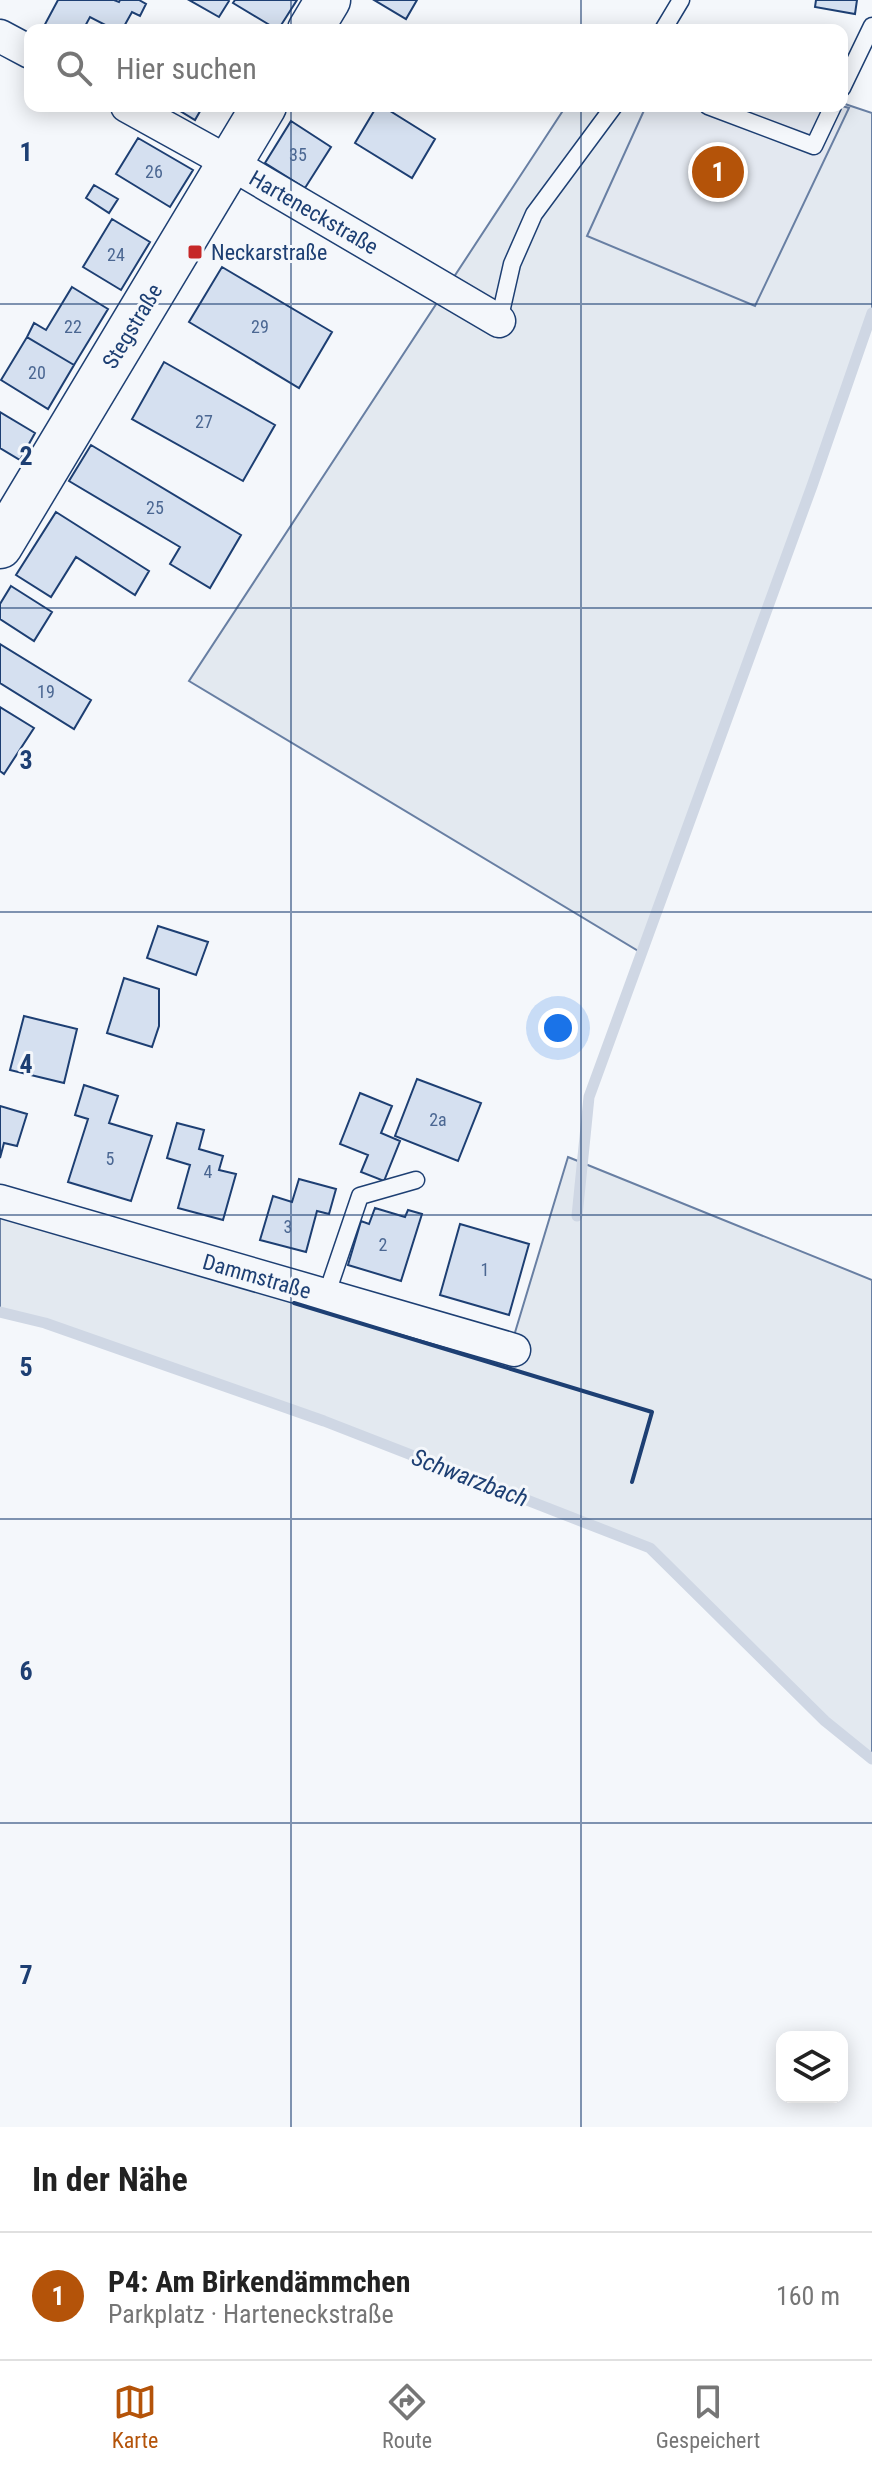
<!DOCTYPE html>
<html lang="de">
<head>
<meta charset="utf-8">
<style>
	:root { --surface:#fff; --page:#f2f2f2; --text:#222; --muted:#767676; --line:#e0e0e0; --accent:#b45309 }
	body { margin:0; font-family:"Roboto Condensed",sans-serif; background:var(--page); color:var(--text) }
	.controls { position:absolute; right:24px; bottom:24px; display:grid; overflow:hidden; border-radius:16px; box-shadow:0 4px 20px #0003 }
	.controls button { width:72px; height:72px; display:grid; place-items:center; padding:0; border:0; border-bottom:2px solid var(--line); background:var(--surface); color:var(--text); font:40px sans-serif }
	.you { position:absolute; left:558px; top:1028px; width:28px; height:28px; margin:-20px; border:6px solid #fff; border-radius:50%; background:#1a73e8; box-shadow:0 0 0 12px #1a73e833 }
	.badge { display:grid; place-items:center; width:52px; height:52px; border-radius:50%; background:var(--accent); color:#fff; font-size:26px; font-weight:700 }
	.pin { position:absolute; translate:-50% -50%; border:4px solid #fff; box-shadow:0 2px 8px #0006 }
	.list { margin:0; padding:0; list-style:none }
	h2 { display:flex; justify-content:space-between; align-items:center; height:104px; margin:0; padding:0 32px; font-size:34px }
	h2 small { font-size:26px; font-weight:400; color:var(--muted) }
	.list li { display:grid; grid-template-columns:52px 1fr auto; gap:24px; align-items:center; box-sizing:border-box; height:128px; padding:0 32px; border-top:2px solid var(--line) }
	.list b { display:block; font-size:30px; white-space:nowrap }
	.list p { margin:0; font-size:26px; white-space:nowrap; color:var(--muted) }
	.list em { font-size:26px; font-style:normal; color:var(--muted) }
	.icon { flex:none; width:44px; height:44px; fill:none; stroke:currentColor; stroke-width:2; stroke-linecap:round; stroke-linejoin:round }
	.map { position:relative; flex:none; width:872px; height:2127px; overflow:hidden }
	.search { position:absolute; background:var(--surface); box-shadow:0 4px 20px #0003; left:24px; right:24px; top:24px; height:88px; display:flex; align-items:center; gap:20px; box-sizing:border-box; padding:0 28px; border-radius:16px; color:var(--muted); font-size:30px }
	.sheet { height:232px; background:var(--surface) }
	nav { display:flex; justify-content:space-around; align-items:center; box-sizing:border-box; height:112px; border-top:2px solid var(--line); background:var(--surface); font-size:22px; color:var(--muted) }
	nav a { display:grid; justify-items:center; gap:4px }
	nav .on { color:var(--accent) }
	.map>svg:first-child { display:block }
	.green { fill:#e3e9f0; stroke:#687fa3; stroke-width:2 }
	.parking { fill:#e3e8f0; stroke:#687fa3; stroke-width:2 }
	.lines { fill:none; stroke-linecap:round; stroke-linejoin:round }
	.stream { stroke:#cfd7e4; stroke-width:11 }
	.building { fill:#d5e0f0; stroke:#1d3f73; stroke-width:2 }
	.lane-casing { stroke:#1d3f73; stroke-width:19 }
	.street-casing { stroke:#1d3f73; stroke-width:35 }
	.secondary-casing { stroke:#1d3f73; stroke-width:47 }
	.lane { stroke:#f4f7fb; stroke-width:16 }
	.street { stroke:#f4f7fb; stroke-width:32 }
	.secondary { stroke:#f4f7fb; stroke-width:44 }
	.wall { stroke:#1d3f73; stroke-width:4 }
	.grid { fill:none; stroke:#1d3f73; stroke-width:2; stroke-opacity:0.55 }
	.poi-dot { fill:#c62828; stroke:#f4f7fb; stroke-width:3 }
	.labels { text-anchor:middle; stroke-width:6; stroke-linejoin:round; paint-order:stroke }
	.number-label { font-size:18px; fill:#4b6792 }
	.street-label { font-size:22px; fill:#1d3f73; stroke:#f4f7fb }
	.poi-label { font-size:22px; fill:#1d3f73; stroke:#f4f7fb; text-anchor:start }
	.water-label { font-size:24px; font-style:italic; fill:#1d3f73; stroke:#f4f7fb }
	.grid-label { font-size:26px; text-anchor:middle; font-weight:bold; fill:#1d3f73; stroke:#f4f7fb; stroke-width:6; stroke-linejoin:round; paint-order:stroke }
</style>
</head>
<body>
<div class="map">
<svg width="872" height="2127" viewBox="0 0 872 2127">
	<rect width="100%" height="100%" fill="#f4f7fb"/>
	<path class="green" d="M842 103 872 113V313L812 486 640 952 189 681 566 106H842Z
		M568 1157 872 1280V1759L825 1721 649 1548 324 1421 45 1323 0 1312V1201L510 1349Z"/>
	<path class="parking" d="M646 106H842L849 108 755 306 587 236Z"/>
	<g class="lines">
		<path class="stream" d="M577 1216 589 1097 812 486 872 313
			M0 1312 45 1323 324 1421 650 1548 825 1721 872 1759"/>
	</g>
	<path class="building" d="M58 0H114L119 2 120 0H139L146 4 140 16 132 12 122 30H115L90 17 83 30H47L43 28Z
		M189 0H228L229 1 219 17Z
		M235 0H297L278 30 233 3Z
		M374 0H417L406 19Z
		M816 0H857L855 14 815 7Z
		M172 106H203L195 120Z
		M377 106H382L435 139 412 178 355 143Z
		M291 121 331 147 305 188 265 163Z
		M138 138 193 170 170 207 116 174Z
		M94 185 118 199 109 213 86 198Z
		M112 219 150 242 121 290 83 267Z
		M222 267 332 332 299 388 189 322Z
		M72 287 108 309 74 365 27 337 34 323 46 330Z
		M27 337 74 365 48 409 1 380Z
		M164 362 275 425 243 481 132 419Z
		M0 412 35 433 20 460 0 448Z
		M91 445 241 535 210 588 170 564 180 547 69 481Z
		M56 512 149 571 135 595 76 557 51 597 16 575Z
		M11 586 52 612 34 641 0 619V604Z
		M0 644 91 700 74 729 0 683Z
		M0 707 34 728 4 774 0 771Z
		M158 926 208 942 196 975 147 958Z
		M124 978 159 989V1026L152 1047 107 1033Z
		M24 1016 77 1029 64 1083 10 1070Z
		M417 1079 481 1103 458 1161 395 1136Z
		M84 1085 118 1096 109 1123 152 1136 131 1201 68 1182 88 1119 75 1115Z
		M360 1093 392 1106 381 1133 400 1141 384 1181 361 1172 368 1155 340 1144Z
		M0 1106 27 1114 17 1146 4 1143 0 1158Z
		M177 1123 204 1130 199 1149 223 1156 219 1170 236 1174 223 1220 178 1208 190 1165 167 1158Z
		M299 1179 336 1189 329 1214 317 1211 306 1252 260 1240 273 1196 292 1202Z
		M375 1208 405 1217 408 1210 422 1214 401 1281 348 1265 361 1221 369 1224Z
		M460 1224 529 1244 509 1315 440 1295Z"/>
	<g class="lines">
		<g class="lane-casing">
			<path id="lane" d="M663 30 681 0
				M842 88 872 26
				M708 106 814 146 833 106
				M499 321 512 264 534 214 614 106
				M326 1296 360 1196 416 1180"/>
		</g>
		<g class="street-casing">
			<path id="street" d="M0 36 30 52
				M127 106 230 163 499 321
				M0 1201 514 1350"/>
		</g>
		<g class="secondary-casing">
			<path id="secondary" d="M310 30 328 0
				M0 546 264 106"/>
		</g>
		<use href="#lane" class="lane"/>
		<use href="#street" class="street"/>
		<use href="#secondary" class="secondary"/>
		<path class="wall" d="M294 1303 652 1412 632 1482"/>
	</g>
	<path class="grid" d="M291 0V30M581 0V30M291 106V2127M581 106V2127M0 304H872M0 608H872M0 912H872M0 1215H872M0 1519H872M0 1823H872"/>
	<rect class="poi-dot" x="187" y="244" width="16" height="16" rx="4"/>
	<g class="labels">
		<g class="number-label">
			<text x="298" y="161">35</text>
			<text x="154" y="178">26</text>
			<text x="116" y="261">24</text>
			<text x="73" y="333">22</text>
			<text x="260" y="333">29</text>
			<text x="37" y="379">20</text>
			<text x="204" y="428">27</text>
			<text x="155" y="514">25</text>
			<text x="46" y="698">19</text>
			<text x="438" y="1126">2a</text>
			<text x="110" y="1165">5</text>
			<text x="208" y="1178">4</text>
			<text x="288" y="1233">3</text>
			<text x="383" y="1251">2</text>
			<text x="485" y="1276">1</text>
		</g>
		<g class="street-label">
			<text transform="translate(314 212) rotate(30)" y="8">Harteneckstraße</text>
			<text transform="translate(132 326) rotate(-59)" y="8">Stegstraße</text>
			<text transform="translate(257 1276) rotate(16)" y="8">Dammstraße</text>
		</g>
		<g class="poi-label">
			<text x="211" y="260">Neckarstraße</text>
		</g>
		<g class="water-label">
			<text transform="translate(470 1478) rotate(21)" y="8">Schwarzbach</text>
		</g>
	</g>
	<g class="grid-label">
		<text x="26" y="161">1</text>
		<text x="26" y="465">2</text>
		<text x="26" y="769">3</text>
		<text x="26" y="1073">4</text>
		<text x="26" y="1376">5</text>
		<text x="26" y="1680">6</text>
		<text x="26" y="1984">7</text>
	</g>
</svg>
<div class="controls">
<button><svg class="icon" aria-label="layers" viewBox="0 0 24 24"><path d="M12 4l9 5-9 5-9-5zM3 14l9 5 9-5"/></svg></button>
</div>
<div class="you"></div>
<div class="pin badge" style="left:718px;top:172px">1</div>
<div class="search"><svg class="icon" aria-label="search" viewBox="0 0 24 24"><circle cx="10" cy="10" r="6"/><path d="M15 15l6 6"/></svg>Hier suchen</div>
</div>
<section class="sheet">
<h2>In der Nähe<small></small></h2>
<ul class="list">
<li><span class="badge">1</span><div><b>P4: Am Birkendämmchen</b><p>Parkplatz · Harteneckstraße</p></div><em>160 m</em></li>
</ul>
</section>
<nav>
<a class="on"><svg class="icon" aria-label="map" viewBox="0 0 24 24"><path d="M3 6l6-2 6 2 6-2v14l-6 2-6-2-6 2zM9 4v14M15 6v14"/></svg>Karte</a>
<a><svg class="icon" aria-label="directions" viewBox="0 0 24 24"><path d="M12 3l9 9-9 9-9-9zM9 14v-3h6M13 9l2 2-2 2"/></svg>Route</a>
<a><svg class="icon" aria-label="saved" viewBox="0 0 24 24"><path d="M7 4h10v16l-5-4-5 4z"/></svg>Gespeichert</a>
</nav>
</body>
</html>
